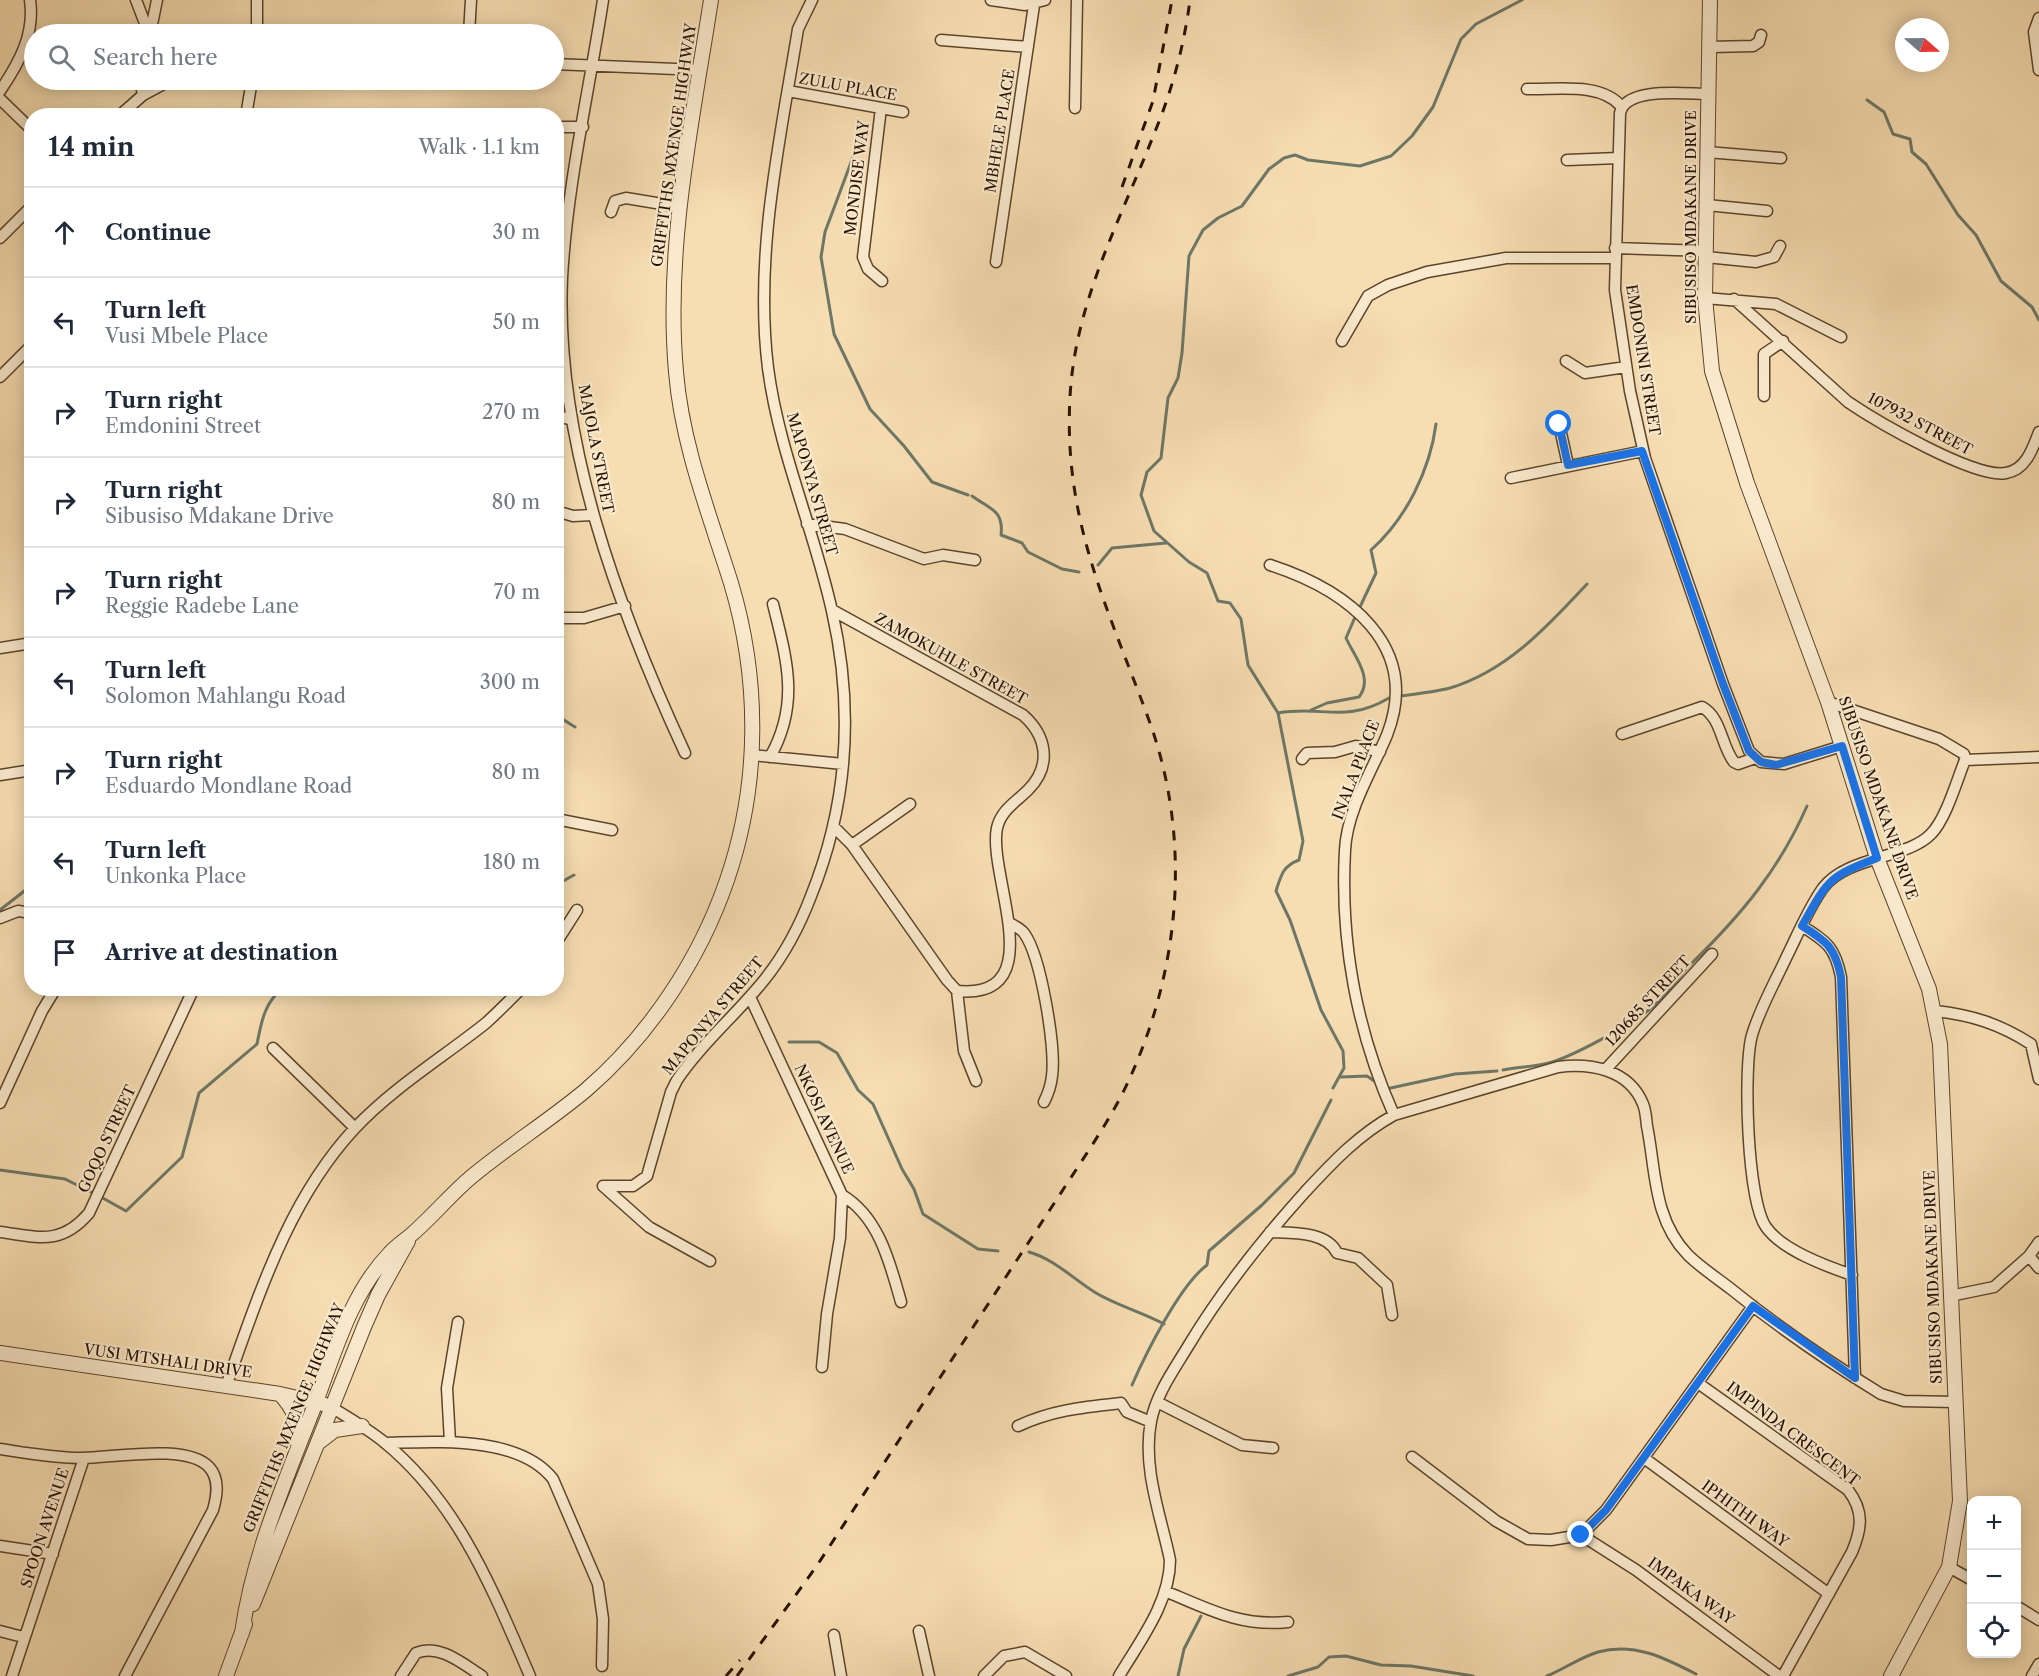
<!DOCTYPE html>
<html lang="en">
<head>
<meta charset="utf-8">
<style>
	:root { --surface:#fff; --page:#f2f2f3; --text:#1f2937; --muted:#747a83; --line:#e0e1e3 }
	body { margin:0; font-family:"Libre Caslon Text",serif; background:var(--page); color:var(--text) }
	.controls { position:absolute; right:18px; bottom:18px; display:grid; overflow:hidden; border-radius:12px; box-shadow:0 3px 15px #0003 }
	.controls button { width:54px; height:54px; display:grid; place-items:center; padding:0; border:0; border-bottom:2px solid var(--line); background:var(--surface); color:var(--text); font:30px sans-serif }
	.compass { position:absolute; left:1895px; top:18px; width:54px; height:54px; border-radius:50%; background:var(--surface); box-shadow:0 3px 15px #0003; rotate:110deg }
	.stop { position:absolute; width:18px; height:18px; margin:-14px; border:4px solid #1a73e8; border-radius:50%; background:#fff }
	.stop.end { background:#1a73e8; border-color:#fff; box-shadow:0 2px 6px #0008 }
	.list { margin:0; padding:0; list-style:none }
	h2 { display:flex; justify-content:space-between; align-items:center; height:78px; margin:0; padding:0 24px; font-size:26px }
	h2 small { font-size:20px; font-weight:400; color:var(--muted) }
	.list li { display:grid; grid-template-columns:39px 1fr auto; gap:18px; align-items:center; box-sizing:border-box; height:90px; padding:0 24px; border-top:2px solid var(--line) }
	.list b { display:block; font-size:22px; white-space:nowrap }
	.list p { margin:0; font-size:20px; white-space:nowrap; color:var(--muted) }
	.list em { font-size:20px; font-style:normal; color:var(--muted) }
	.icon { flex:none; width:33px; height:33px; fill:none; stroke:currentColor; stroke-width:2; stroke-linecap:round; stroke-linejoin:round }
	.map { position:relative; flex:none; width:2039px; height:1676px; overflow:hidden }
	.search { position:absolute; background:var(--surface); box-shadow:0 3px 15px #0003; left:24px; top:24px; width:540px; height:66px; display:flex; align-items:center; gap:15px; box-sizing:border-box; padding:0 21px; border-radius:33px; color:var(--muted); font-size:22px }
	.panel { position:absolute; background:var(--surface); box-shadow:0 3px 15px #0003; left:24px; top:108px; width:540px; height:888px; border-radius:24px }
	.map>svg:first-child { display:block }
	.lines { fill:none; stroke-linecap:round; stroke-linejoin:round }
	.stream { stroke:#6e7767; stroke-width:3 }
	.minor-casing { stroke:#5c442c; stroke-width:13 }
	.tertiary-casing { stroke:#5c442c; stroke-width:16 }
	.minor { stroke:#faeacd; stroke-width:10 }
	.tertiary { stroke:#faeacd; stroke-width:14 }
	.rail { stroke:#281000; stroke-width:3; stroke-dasharray:10 10; stroke-linecap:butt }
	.route { stroke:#1a73e8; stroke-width:8 }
	.labels { text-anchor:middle; stroke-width:4.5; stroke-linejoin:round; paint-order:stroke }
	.street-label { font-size:15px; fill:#281000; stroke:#faeacd }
</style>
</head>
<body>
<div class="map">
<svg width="2039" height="1676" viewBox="0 0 2039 1676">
	<rect width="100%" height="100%" fill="#f7deb2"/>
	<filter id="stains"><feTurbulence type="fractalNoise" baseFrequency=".00333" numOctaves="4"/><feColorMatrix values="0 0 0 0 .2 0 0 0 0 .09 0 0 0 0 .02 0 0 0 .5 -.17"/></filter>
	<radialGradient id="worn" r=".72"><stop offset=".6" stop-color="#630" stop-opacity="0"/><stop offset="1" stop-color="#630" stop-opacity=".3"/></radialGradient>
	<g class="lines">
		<path class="stream" d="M1867 100 1884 112 1893 134 1910 139 1912 152 1926 164 1958 215 1976 235 2001 281 2032 307 2039 320
			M853 157 825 232 821 257 834 334 870 409 904 446 932 482 968 495
			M972 496C990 509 1004 510 1001 535L1022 543 1028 552 1062 569 1079 572
			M1098 565 1112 548 1166 543
			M1359 609 1376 573 1371 550C1406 519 1430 470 1436 424
			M1400 696C1416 694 1434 692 1450 688 1507 671 1548 626 1587 584
			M1311 710 1327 703 1359 697C1374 678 1354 656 1346 638L1356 615
			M1278 713C1323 705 1345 724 1389 698
			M556 715 575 727
			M556 885 574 875
			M0 910 32 885
			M789 1042H819L837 1053 858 1090 873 1104 902 1169 914 1189 923 1214 978 1249 998 1251
			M1503 1070C1517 1067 1531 1067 1544 1064 1568 1060 1638 1021 1656 1004 1670 992 1679 975 1692 963 1741 915 1779 870 1807 806
			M1341 1077 1367 1076 1377 1083
			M1333 1088 1344 1068 1343 1051 1321 1010 1290 920 1276 891C1281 875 1283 866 1299 860L1303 841 1278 713 1248 665 1241 619 1230 603 1218 601 1207 573 1189 562 1154 531 1141 495 1147 472 1161 458 1168 398 1178 378 1182 353 1189 256 1203 230 1218 218 1242 206 1269 169 1284 158 1295 155 1308 160 1360 166 1391 156 1412 136 1433 107 1461 39 1476 24 1522 0
			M1386 1089 1455 1074 1497 1071
			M0 1170 65 1179 95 1194
			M101 1197 126 1211 182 1157 199 1093 257 1044C261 1023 265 1000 284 988
			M1029 1252C1056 1260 1073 1279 1096 1293 1118 1306 1142 1312 1164 1324
			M1132 1385C1146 1353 1180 1285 1207 1265L1209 1251 1262 1205 1294 1173 1331 1100
			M1178 1676 1184 1649 1201 1616
			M1288 1676 1318 1667 1329 1657 1346 1656 1381 1665 1411 1666 1473 1676
			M1547 1676C1564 1669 1581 1657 1598 1652 1634 1642 1665 1658 1696 1674"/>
		<g class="minor-casing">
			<path id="minor" d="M136 0 149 34
				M257 0V34
				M603 0C589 92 567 185 562 278 555 440 618 608 685 753
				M991 0 1025 5 1045 0
				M2039 18 2034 32 2039 70
				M150 34 157 0
				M469 34 471 0
				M941 40 1028 47
				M1710 47 1753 46 1759 42 1761 35
				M554 64 700 70
				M140 80 143 95
				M1527 89C1557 90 1600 82 1621 106
				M0 91C19 63 35 35 30 0
				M788 91 903 112
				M1708 94C1686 94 1626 86 1620 113L1615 290 1630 391 1645 458 1723 684 1749 751 1761 762 1784 764 1842 746
				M0 99 32 130
				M881 108 863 257 868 269 882 281
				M1075 108 1077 0
				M119 116 143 95 171 80
				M246 116 252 80
				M556 127H583
				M1707 152 1781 158
				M1567 160 1618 158
				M1707 205 1767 211
				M611 212 615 201 626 198 680 207
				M0 238 32 206
				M1615 248 1706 251
				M1706 257 1756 262 1774 257 1780 246
				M996 262 1034 5
				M1705 298 1776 304 1841 337
				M1734 299 1848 402C1876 421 1975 479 2006 473 2026 470 2033 448 2039 432
				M1342 341 1368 296 1388 285 1427 272 1506 258H1614
				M1566 361 1585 373 1626 367
				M0 377 32 345
				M1764 396V354L1783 341
				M556 415 572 420
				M1559 424 1568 465
				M1511 478 1643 451
				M556 511 573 516 592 515
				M807 524 845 529 924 559 943 555 975 560
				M1270 565C1347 590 1422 645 1387 735 1372 771 1347 810 1345 850 1340 941 1357 1032 1394 1115
				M832 610 1023 715C1047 736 1052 766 1028 790 1016 802 1001 810 997 828 987 875 1053 1000 957 991L947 980 852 845 835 828
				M556 618H584L625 606
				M0 648 32 643
				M1828 702 1939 739 1964 754 1965 760 2039 757
				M1622 734 1702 707C1722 718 1721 746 1734 762L1738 764 1755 758
				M752 755 843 764
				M770 757C800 704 787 660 773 604
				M1302 759 1307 753 1335 752 1356 746 1380 752
				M0 775 32 770
				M556 819 612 830
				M852 845 910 804
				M0 918 18 911 32 913
				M1009 923C1015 926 1020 928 1024 933 1041 956 1056 1048 1052 1076 1051 1086 1048 1094 1044 1102
				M1802 926C1827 942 1835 947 1841 977L1855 1378
				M556 943 577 910
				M957 991 964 1051 976 1081
				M750 997 842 1195 840 1238 827 1314 822 1367
				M1935 1011C1972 1015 2000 1024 2031 1044L2039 1079
				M273 1048 355 1128
				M1606 1069 1712 954
				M0 1103 42 1011 56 988
				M603 1186H633L647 1176 671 1092 677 1080C702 1043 737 1014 765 979 784 955 800 925 811 896 848 804 854 708 832 611 814 529 779 452 768 368 754 255 780 140 798 29L812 0
				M603 1186 649 1227 710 1261
				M842 1195C879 1217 890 1263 901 1302
				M0 1232C38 1237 61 1246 89 1213L194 988
				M1270 1232C1291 1233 1327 1231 1337 1253L1358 1258 1387 1285 1392 1315
				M2029 1256 2039 1268
				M1852 1275C1826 1266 1782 1250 1766 1227 1747 1200 1743 1067 1752 1035 1760 1008 1775 982 1787 956 1798 934 1808 909 1823 888 1847 856 1907 859 1931 834 1946 819 1957 780 1965 760
				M1950 1296 1994 1287 2029 1256 2039 1242
				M1698 1383 1848 1490C1864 1511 1862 1528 1852 1552L1783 1676
				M226 1386C259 1295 288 1200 355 1128 394 1087 442 1058 486 1023 498 1012 510 1000 522 988
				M1157 1402 1242 1445 1273 1448
				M331 1407C349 1418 368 1429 384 1442 459 1503 493 1591 530 1676
				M1018 1426C1052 1410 1084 1407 1121 1403L1127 1412 1151 1422
				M450 1442 447 1388 458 1322
				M385 1443C435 1442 519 1435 553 1479L598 1584 603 1619 602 1666
				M0 1449C27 1453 55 1458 82 1458 113 1458 186 1443 209 1467 220 1479 217 1496 213 1510L125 1676
				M1412 1457 1496 1521 1528 1539 1551 1540 1581 1535 1606 1510 1753 1306
				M1644 1458 1829 1594
				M1581 1535 1636 1570 1779 1676
				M0 1546 53 1554
				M1949 1567 1972 1580
				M1165 1591C1208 1609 1241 1627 1288 1622
				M2016 1606 2039 1620
				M0 1631 23 1637
				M919 1631 929 1676
				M834 1635 841 1676
				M12 1676 84 1458
				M401 1676 416 1653C439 1643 463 1664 482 1676
				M984 1676 1004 1656 1025 1652 1066 1676
				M1119 1676C1140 1641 1170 1602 1170 1560 1161 1516 1142 1468 1151 1421 1156 1395 1173 1371 1187 1348 1221 1291 1261 1241 1305 1192 1333 1162 1358 1135 1394 1115L1558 1067C1590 1063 1629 1069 1643 1104 1646 1111 1646 1119 1647 1126 1656 1171 1653 1219 1688 1255 1700 1267 1717 1278 1731 1289 1778 1327 1829 1362 1881 1394L1904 1401 1955 1402
				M2032 1676 2039 1664"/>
		</g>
		<g class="tertiary-casing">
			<path id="tertiary" d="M1710 0 1705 298 1712 371 1747 483 1828 702 1877 858 1929 989 1940 1044 1960 1501 1949 1567 1891 1676
				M0 1353 280 1394 323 1404
				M280 1394C293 1408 300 1422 297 1441
				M318 1443 335 1430 362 1426
				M253 1604 364 1327 378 1295 408 1241
				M242 1633C253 1554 285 1482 314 1407 334 1355 350 1294 390 1253 396 1246 404 1241 411 1235 432 1217 449 1196 470 1178 507 1147 549 1121 586 1090 650 1035 700 959 727 880 760 784 760 680 731 583 709 513 682 445 676 372 665 247 692 123 711 0
				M226 1676 245 1624"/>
		</g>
		<use href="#minor" class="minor"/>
		<use href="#tertiary" class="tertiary"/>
		<path class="rail" d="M1122 187 1153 101 1172 0
			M726 1676 740 1660
			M737 1676 816 1567 1089 1150C1103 1128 1117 1106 1128 1082 1180 970 1192 841 1150 723 1109 610 1063 522 1070 397 1075 302 1120 221 1154 134 1172 91 1184 46 1190 0"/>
	</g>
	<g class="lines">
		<path class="route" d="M1559 424 1568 465 1642 451 1723 684 1749 751 1761 762 1776 765 1842 746 1877 858C1828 877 1828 880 1802 926 1827 942 1835 947 1841 977L1855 1378 1753 1306 1606 1510 1581 1535"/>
	</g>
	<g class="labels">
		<g class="street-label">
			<text transform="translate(848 87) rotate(10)" y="5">ZULU PLACE</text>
			<text transform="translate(1000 131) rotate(-81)" y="5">MBHELE PLACE</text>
			<text transform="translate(674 145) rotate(-82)" y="5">GRIFFITHS MXENGE HIGHWAY</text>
			<text transform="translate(857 178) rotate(-83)" y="5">MONDISE WAY</text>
			<text transform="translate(1691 217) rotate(-90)" y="5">SIBUSISO MDAKANE DRIVE</text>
			<text transform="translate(1643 360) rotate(81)" y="5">EMDONINI STREET</text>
			<text transform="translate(1920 424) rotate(28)" y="5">107932 STREET</text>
			<text transform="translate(596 449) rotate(79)" y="5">MAJOLA STREET</text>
			<text transform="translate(812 484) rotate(74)" y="5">MAPONYA STREET</text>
			<text transform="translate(951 659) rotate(29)" y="5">ZAMOKUHLE STREET</text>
			<text transform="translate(1356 770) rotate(-69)" y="5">INALA PLACE</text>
			<text transform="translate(1878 798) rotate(71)" y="5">SIBUSISO MDAKANE DRIVE</text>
			<text transform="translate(1648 1001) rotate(-47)" y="5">120685 STREET</text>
			<text transform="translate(713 1016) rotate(-50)" y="5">MAPONYA STREET</text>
			<text transform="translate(824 1119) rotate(65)" y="5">NKOSI AVENUE</text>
			<text transform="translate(107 1139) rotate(-65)" y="5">GOQO STREET</text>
			<text transform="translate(1933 1277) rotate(-92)" y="5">SIBUSISO MDAKANE DRIVE</text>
			<text transform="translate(168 1361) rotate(8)" y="5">VUSI MTSHALI DRIVE</text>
			<text transform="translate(294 1418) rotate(-68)" y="5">GRIFFITHS MXENGE HIGHWAY</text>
			<text transform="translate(1793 1434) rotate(37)" y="5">IMPINDA CRESCENT</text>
			<text transform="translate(1745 1514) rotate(36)" y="5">IPHITHI WAY</text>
			<text transform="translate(45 1528) rotate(-72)" y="5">SPOON AVENUE</text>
			<text transform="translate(1691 1591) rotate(36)" y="5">IMPAKA WAY</text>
		</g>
	</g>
	<rect width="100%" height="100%" filter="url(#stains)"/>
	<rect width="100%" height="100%" fill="url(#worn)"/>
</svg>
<div class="controls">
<button>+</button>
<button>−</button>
<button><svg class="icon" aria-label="locate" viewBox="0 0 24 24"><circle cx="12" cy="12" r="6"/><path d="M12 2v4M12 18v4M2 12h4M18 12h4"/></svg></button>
</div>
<svg class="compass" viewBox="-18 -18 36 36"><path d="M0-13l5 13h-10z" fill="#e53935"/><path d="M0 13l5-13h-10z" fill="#747a83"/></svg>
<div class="stop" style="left:1559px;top:424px"></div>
<div class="stop end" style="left:1581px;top:1535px"></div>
<div class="search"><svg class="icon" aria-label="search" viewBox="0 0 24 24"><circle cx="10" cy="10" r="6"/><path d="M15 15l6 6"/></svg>Search here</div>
<section class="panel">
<h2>14 min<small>Walk · 1.1 km</small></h2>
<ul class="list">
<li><svg class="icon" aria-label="ahead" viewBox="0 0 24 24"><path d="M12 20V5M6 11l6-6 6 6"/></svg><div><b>Continue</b></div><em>30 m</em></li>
<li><svg class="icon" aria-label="left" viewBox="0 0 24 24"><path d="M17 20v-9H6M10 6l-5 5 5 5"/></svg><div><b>Turn left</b><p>Vusi Mbele Place</p></div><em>50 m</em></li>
<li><svg class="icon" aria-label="right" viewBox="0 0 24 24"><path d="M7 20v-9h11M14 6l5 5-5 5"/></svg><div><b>Turn right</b><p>Emdonini Street</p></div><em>270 m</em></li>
<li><svg class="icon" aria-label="right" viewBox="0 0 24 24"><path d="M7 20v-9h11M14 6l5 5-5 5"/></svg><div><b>Turn right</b><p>Sibusiso Mdakane Drive</p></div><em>80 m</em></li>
<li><svg class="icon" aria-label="right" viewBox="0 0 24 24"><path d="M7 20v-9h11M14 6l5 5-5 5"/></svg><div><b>Turn right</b><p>Reggie Radebe Lane</p></div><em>70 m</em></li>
<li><svg class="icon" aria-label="left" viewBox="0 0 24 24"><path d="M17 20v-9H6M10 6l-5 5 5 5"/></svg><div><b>Turn left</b><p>Solomon Mahlangu Road</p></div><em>300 m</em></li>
<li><svg class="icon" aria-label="right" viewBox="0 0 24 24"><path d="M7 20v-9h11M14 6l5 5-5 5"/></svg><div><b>Turn right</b><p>Esduardo Mondlane Road</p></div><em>80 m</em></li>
<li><svg class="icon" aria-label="left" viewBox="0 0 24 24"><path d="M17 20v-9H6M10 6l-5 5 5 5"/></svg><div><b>Turn left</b><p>Unkonka Place</p></div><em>180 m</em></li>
<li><svg class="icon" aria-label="arrive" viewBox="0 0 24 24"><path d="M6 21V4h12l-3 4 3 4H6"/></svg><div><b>Arrive at destination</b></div></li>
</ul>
</section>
</div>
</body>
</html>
